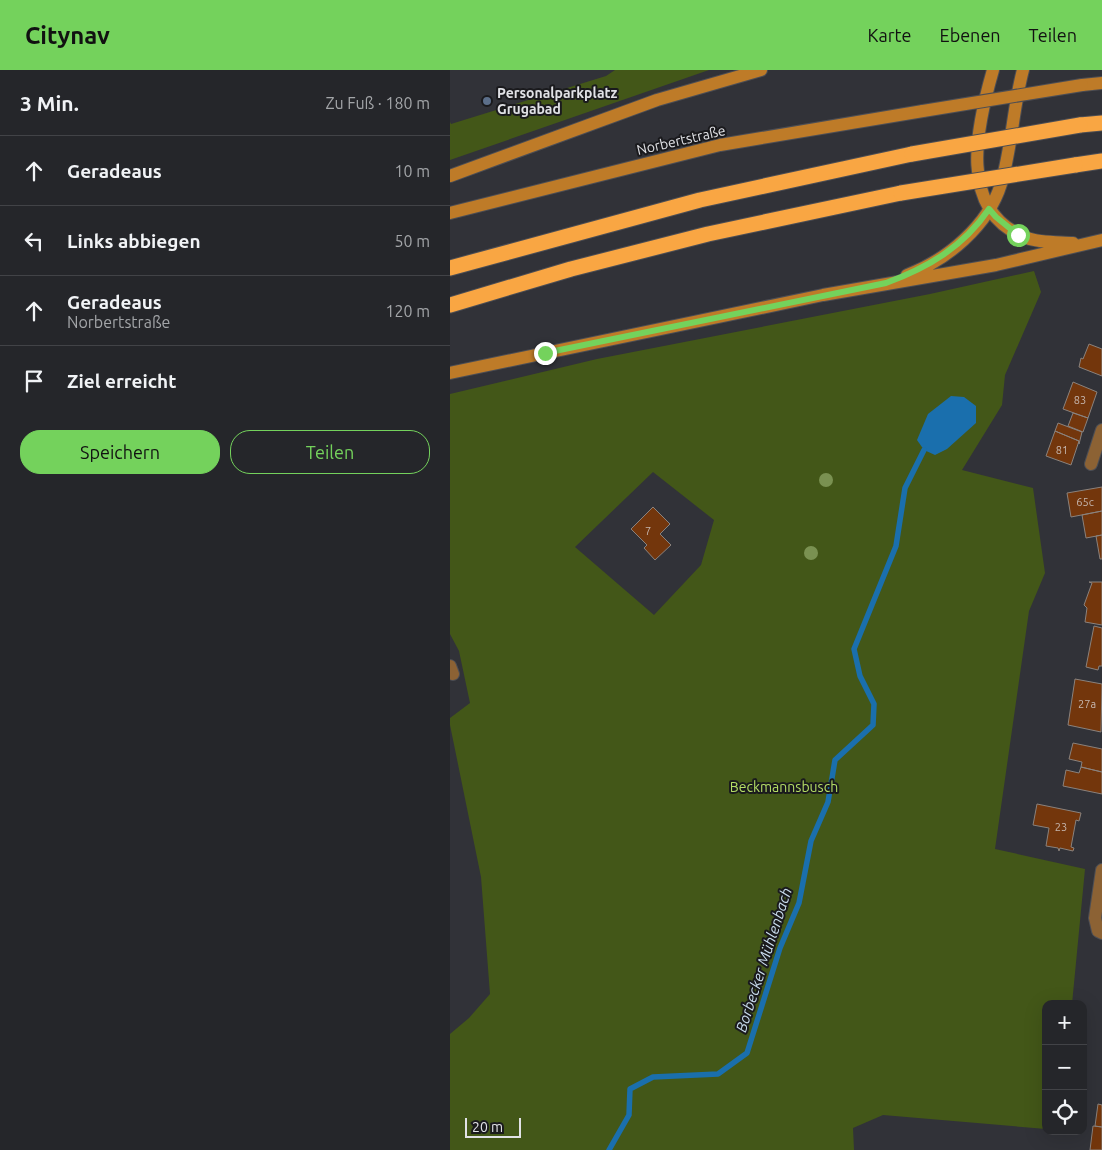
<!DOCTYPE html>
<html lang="de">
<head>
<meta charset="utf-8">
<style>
	:root { --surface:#25262a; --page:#313236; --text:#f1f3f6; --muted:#a3a5a8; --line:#424347; --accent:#74d25c }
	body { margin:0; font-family:Ubuntu,sans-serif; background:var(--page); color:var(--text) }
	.controls { position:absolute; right:15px; bottom:15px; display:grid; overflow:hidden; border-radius:10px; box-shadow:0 5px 20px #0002 }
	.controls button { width:45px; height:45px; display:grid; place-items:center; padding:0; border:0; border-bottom:1px solid var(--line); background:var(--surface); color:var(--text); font:25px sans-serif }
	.scale { position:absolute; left:15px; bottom:12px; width:56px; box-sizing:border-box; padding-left:5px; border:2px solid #e1e2e6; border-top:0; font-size:14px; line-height:18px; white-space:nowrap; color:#e1e2e6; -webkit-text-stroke:4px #1a1a1d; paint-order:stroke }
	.stop { position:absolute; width:15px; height:15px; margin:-11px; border:4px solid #74d25c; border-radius:50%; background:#fff }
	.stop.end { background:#74d25c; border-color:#fff; box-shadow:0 1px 5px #0008 }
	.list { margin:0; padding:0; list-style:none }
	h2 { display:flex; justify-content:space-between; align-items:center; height:65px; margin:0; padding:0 20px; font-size:21px }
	h2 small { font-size:16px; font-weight:400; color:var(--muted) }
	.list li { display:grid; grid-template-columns:32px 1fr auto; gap:15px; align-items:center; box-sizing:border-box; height:70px; padding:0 20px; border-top:1px solid var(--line) }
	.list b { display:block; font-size:19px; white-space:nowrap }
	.list p { margin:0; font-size:16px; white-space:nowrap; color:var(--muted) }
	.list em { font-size:16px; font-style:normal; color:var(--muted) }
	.actions { display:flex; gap:10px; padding:15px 20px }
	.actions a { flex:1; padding:11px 0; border:1px solid var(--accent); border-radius:20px; text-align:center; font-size:18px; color:var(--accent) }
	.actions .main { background:var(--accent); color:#111 }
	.icon { flex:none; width:28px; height:28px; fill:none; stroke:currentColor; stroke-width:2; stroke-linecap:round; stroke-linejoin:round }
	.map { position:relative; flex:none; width:652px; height:1080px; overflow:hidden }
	header { display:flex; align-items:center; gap:30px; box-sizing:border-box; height:70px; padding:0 25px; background:var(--accent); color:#111 }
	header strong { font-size:24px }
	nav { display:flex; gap:28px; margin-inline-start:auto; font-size:18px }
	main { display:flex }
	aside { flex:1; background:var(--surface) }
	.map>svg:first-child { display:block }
	.green { fill:#435718; fill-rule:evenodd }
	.water { fill:#1a6fad }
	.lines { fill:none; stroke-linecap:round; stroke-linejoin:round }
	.stream { stroke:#1a6fad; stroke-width:5.5 }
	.building { fill:#73360c; stroke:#8a827d }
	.street-casing { stroke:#4d4e54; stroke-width:14 }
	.secondary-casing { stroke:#4d4e54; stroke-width:14 }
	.highway-casing { stroke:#4d4e54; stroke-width:17 }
	.street { stroke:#8c6234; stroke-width:12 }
	.secondary { stroke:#be7b28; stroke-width:12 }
	.highway { stroke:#f9a643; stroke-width:15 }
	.secondary-bridge-casing { stroke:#4d4e54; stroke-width:14; stroke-linecap:butt }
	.highway-bridge-casing { stroke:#4d4e54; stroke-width:17; stroke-linecap:butt }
	.secondary-bridge { stroke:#be7b28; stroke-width:12 }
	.highway-bridge { stroke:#f9a643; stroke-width:15 }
	.tree { fill:#7a9151 }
	.route { stroke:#74d25c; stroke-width:6 }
	.service-dot { fill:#5c6f8a; stroke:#1a1a1d; stroke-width:2 }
	.labels { text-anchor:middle; stroke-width:4; stroke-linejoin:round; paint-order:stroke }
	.number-label { font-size:11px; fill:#c6b7b0 }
	.poi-label { font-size:14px; font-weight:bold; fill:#e1e2e6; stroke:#1a1a1d; text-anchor:start }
	.street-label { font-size:14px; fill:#e1e2e6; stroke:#1a1a1d }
	.park-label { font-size:14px; fill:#b5de66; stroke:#1a1a1d }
	.water-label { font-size:15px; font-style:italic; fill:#caddee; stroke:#1a1a1d }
</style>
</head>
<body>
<header>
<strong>Citynav</strong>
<nav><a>Karte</a><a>Ebenen</a><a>Teilen</a></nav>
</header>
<main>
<aside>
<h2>3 Min.<small>Zu Fuß · 180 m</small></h2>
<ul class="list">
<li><svg class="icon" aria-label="ahead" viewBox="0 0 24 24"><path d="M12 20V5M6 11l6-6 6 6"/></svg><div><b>Geradeaus</b></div><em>10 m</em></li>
<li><svg class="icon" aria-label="left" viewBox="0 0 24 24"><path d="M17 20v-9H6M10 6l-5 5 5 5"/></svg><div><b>Links abbiegen</b></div><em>50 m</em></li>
<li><svg class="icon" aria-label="ahead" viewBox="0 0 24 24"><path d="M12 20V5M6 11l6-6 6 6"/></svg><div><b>Geradeaus</b><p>Norbertstraße</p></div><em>120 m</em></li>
<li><svg class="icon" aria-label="arrive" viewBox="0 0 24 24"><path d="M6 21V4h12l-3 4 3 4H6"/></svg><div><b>Ziel erreicht</b></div></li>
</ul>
<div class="actions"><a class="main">Speichern</a><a>Teilen</a></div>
</aside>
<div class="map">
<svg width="652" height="1080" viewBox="0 0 652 1080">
	<rect width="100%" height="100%" fill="#313238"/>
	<path class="green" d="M165 0H259L0 90V52L1 54 156 6Z
		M584 201 591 222 555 305 552 335 512 400 583 418 595 503 579 541 545 779 635 799 622 934H596V1059L433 1045 403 1058 404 1080H0V964L19 948 40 924 31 807 0 655V648L20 633 9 581 0 564V324L147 289 480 224ZM203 402 264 450 251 495 204 545 125 477Z"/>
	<path class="water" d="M501 326 514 327 526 336V353L497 379 485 385 474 380 467 370 478 344Z"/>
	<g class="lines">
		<path class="stream" d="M159 1080 179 1045 180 1019 203 1007 268 1004 297 983 330 878 349 833 361 771 378 732 385 690 423 655 424 634 410 606 404 579 446 476 455 418 474 380"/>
	</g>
	<path class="building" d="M639 274 652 279V306L629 297 631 288 633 289Z
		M623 312 647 322 638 348 613 339Z
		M623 343 638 348 633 362 618 356Z
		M608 353 632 362 629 374V371L605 361Z
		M605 361 629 371 621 395 596 386Z
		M652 417V441L621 447 617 423Z
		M203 437 220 454 210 464 221 475 205 490 194 478 197 475 181 459Z
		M652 441V465L636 468 632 445Z
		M652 465V489H650L646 466Z
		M639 512H652V555L635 552 637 538 634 535 642 513Z
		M644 556 652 558V596H649L648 600 636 597Z
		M625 609 652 614 651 662 618 655Z
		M623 673 652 679V702L631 697 632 692 619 689Z
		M631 697 652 702V724L613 716 616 700 629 703Z
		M587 734 631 743 629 751 626 750 621 777 624 778 623 781 610 778 609 781 608 778 596 776 599 758 583 755Z
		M648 1034 652 1035V1057L645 1056Z
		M643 1056 652 1057V1080H640Z"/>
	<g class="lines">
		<g class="street-casing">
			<path id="street" d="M641 394 652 360
				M0 596 3 604
				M652 800 645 848 648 861 652 863"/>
		</g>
		<g class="secondary-casing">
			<path id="secondary" d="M543 0C527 55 506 142 577 168 590 173 609 172 623 173
				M632 15 652 13
				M0 106 207 30 311 0
				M0 143 270 75 473 41
				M457 205C497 190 538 156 551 114 562 77 563 37 573 0
				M0 303 373 225 546 195 652 170"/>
		</g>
		<g class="highway-casing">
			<path id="highway" d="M630 55 652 53
				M625 95 652 91
				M0 198 250 130 462 84
				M0 235 121 199 258 164 451 123"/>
		</g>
		<use href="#street" class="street"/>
		<use href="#secondary" class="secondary"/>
		<use href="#highway" class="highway"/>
		<g class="secondary-bridge-casing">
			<path id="secondary-bridge" d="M473 41 632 15"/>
		</g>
		<g class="highway-bridge-casing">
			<path id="highway-bridge" d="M462 84 630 55
				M451 123 625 95"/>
		</g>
		<use href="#secondary-bridge" class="secondary-bridge"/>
		<use href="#highway-bridge" class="highway-bridge"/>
	</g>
	<g class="tree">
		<circle cx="376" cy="410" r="7"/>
		<circle cx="361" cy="483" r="7"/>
	</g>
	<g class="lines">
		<path class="route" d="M95 283 436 213C479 197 513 177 539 139L546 147 568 165"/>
	</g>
	<circle class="service-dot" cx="37" cy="31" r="5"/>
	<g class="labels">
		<g class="number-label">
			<text x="630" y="334">83</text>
			<text x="612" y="384">81</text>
			<text x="635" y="436">65c</text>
			<text x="198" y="465">7</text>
			<text x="637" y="638">27a</text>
			<text x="611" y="761">23</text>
		</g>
		<g class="poi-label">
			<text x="47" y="28">Personalparkplatz<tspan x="47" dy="16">Grugabad</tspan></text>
		</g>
		<g class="street-label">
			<text transform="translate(231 70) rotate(-13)" y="5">Norbertstraße</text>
		</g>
		<g class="park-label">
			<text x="334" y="722">Beckmannsbusch</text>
		</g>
		<g class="water-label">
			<text transform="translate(314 890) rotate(-72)" y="5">Borbecker Mühlenbach</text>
		</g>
	</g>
</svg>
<div class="controls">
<button>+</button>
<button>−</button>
<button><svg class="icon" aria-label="locate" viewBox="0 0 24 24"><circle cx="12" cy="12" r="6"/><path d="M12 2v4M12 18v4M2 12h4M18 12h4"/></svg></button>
</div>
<div class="scale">20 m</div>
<div class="stop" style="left:568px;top:165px"></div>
<div class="stop end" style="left:95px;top:283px"></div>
</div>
</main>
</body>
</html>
